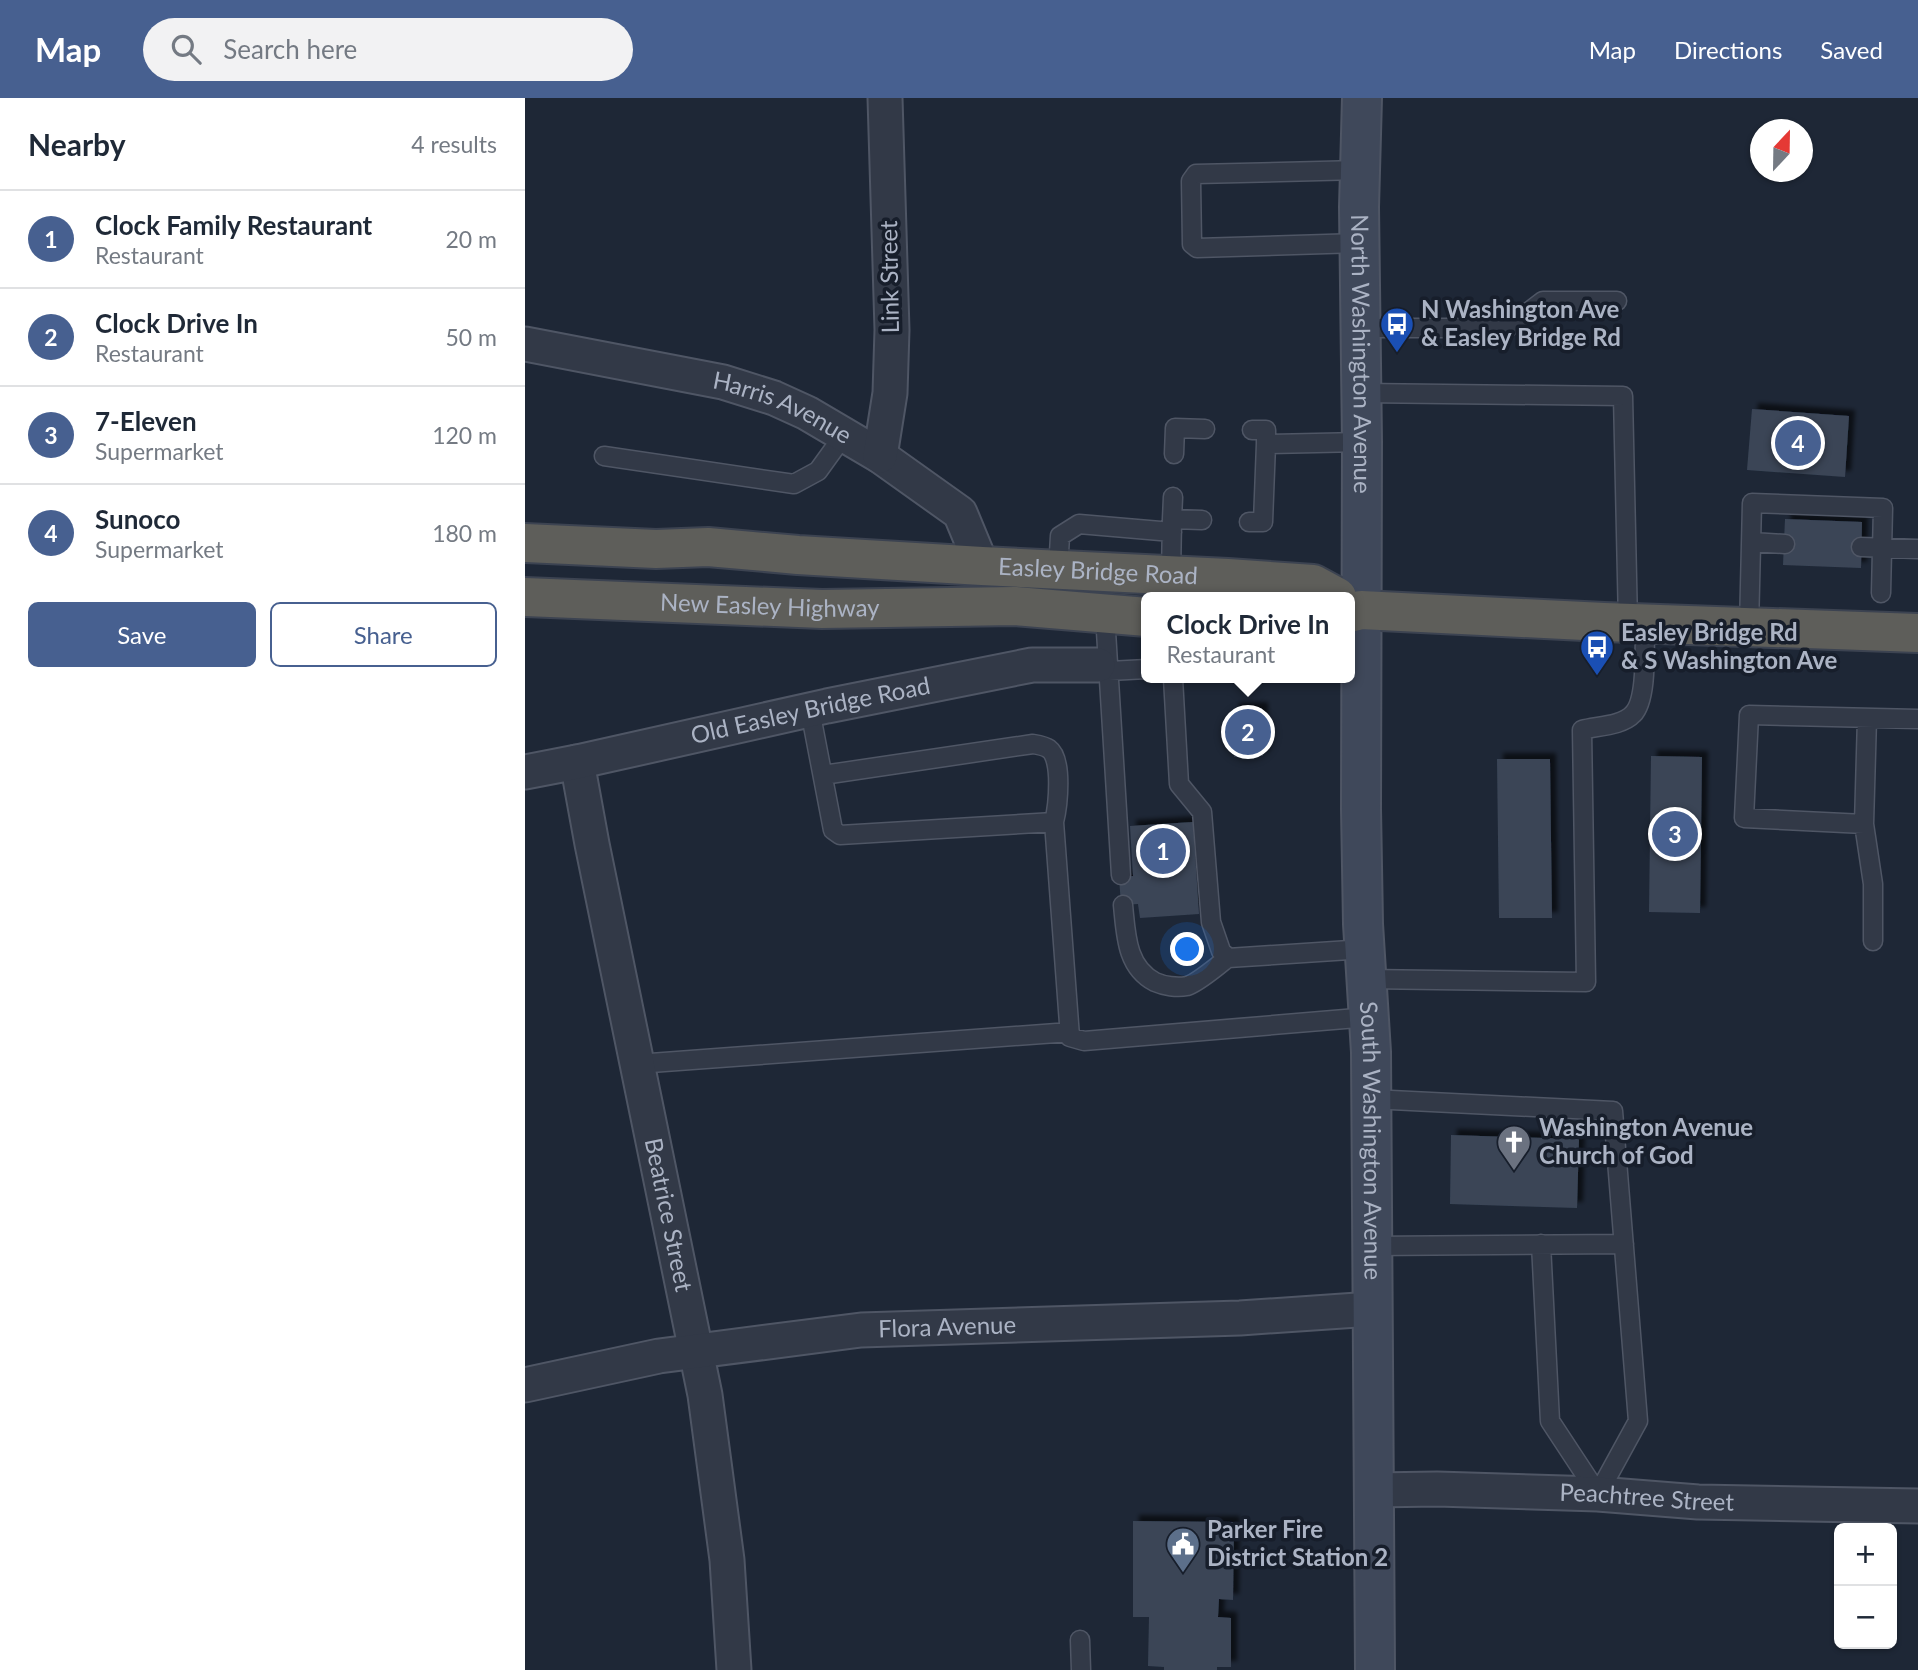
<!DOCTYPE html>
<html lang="en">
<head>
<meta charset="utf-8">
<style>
	:root { --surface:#fff; --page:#f2f2f3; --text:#1f2937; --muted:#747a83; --line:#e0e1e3; --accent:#476090 }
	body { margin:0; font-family:Lato,sans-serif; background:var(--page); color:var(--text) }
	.controls { position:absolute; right:21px; bottom:21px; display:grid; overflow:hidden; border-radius:10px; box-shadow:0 2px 5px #0004 }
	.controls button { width:63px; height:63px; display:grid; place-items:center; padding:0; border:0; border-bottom:2px solid var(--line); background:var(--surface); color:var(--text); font:35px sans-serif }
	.compass { position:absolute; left:1225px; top:21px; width:63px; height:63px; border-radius:50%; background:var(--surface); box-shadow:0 2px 5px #0004; rotate:22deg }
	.you { position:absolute; left:663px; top:852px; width:24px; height:24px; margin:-18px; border:5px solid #fff; border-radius:50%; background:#1a73e8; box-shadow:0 0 0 10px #1a73e833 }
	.badge { display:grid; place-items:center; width:46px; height:46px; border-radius:50%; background:var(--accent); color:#fff; font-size:23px; font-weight:700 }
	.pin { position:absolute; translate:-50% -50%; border:4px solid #fff; box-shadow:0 2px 7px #0006 }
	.popup { position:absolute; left:616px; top:494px; width:214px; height:91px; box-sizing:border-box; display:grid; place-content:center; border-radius:10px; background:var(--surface); filter:drop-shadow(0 2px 5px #0005); font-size:23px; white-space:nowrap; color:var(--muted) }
	.popup b { font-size:26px; color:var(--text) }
	.popup::after { content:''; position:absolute; left:50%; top:100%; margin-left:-14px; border:14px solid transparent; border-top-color:var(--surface) }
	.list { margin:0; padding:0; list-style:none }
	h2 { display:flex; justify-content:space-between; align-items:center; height:91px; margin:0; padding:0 28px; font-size:30px }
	h2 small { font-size:23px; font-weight:400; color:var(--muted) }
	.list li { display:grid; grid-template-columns:46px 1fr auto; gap:21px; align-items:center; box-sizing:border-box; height:98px; padding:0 28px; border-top:2px solid var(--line) }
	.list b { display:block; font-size:26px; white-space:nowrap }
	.list p { margin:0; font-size:23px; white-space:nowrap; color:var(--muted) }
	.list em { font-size:23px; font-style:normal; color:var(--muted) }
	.actions { display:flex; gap:14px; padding:21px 28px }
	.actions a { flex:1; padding:16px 0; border:2px solid var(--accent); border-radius:10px; text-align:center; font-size:24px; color:var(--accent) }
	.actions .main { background:var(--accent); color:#fff }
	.icon { flex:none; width:38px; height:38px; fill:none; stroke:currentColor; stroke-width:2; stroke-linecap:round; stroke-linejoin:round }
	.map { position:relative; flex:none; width:1393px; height:1572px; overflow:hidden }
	header { display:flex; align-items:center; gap:42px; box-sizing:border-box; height:98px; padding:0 35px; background:var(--accent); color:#fff }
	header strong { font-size:33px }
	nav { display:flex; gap:38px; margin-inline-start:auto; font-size:24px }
	.search { width:490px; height:63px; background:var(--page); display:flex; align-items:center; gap:18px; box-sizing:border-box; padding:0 24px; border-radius:38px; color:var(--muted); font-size:26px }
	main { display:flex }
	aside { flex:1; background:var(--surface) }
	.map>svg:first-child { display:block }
	.building { fill:#3a4557; filter:url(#shadow) }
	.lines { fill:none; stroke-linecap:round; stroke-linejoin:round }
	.service-casing { stroke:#4f5665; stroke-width:21 }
	.minor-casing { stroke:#4f5665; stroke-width:37 }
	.secondary-casing { stroke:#4f5665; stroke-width:42 }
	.trunk-casing { stroke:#3c4351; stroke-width:42 }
	.service { stroke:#323947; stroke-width:18 }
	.minor { stroke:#323947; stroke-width:33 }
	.secondary { stroke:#3f485a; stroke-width:38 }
	.trunk { stroke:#5e5e5a; stroke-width:38 }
	.labels { text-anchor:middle; stroke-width:7; stroke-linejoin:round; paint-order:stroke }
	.street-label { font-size:24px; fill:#abb3c4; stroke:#171e2b }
	.poi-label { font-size:24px; font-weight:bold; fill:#abb3c4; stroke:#171e2b; text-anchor:start }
</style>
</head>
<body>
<header>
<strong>Map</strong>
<div class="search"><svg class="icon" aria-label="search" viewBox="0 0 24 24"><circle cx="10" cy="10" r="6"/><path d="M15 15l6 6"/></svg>Search here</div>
<nav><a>Map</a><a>Directions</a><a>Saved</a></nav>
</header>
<main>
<aside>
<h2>Nearby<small>4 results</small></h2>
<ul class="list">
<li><span class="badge">1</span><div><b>Clock Family Restaurant</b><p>Restaurant</p></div><em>20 m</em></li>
<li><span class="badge">2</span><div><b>Clock Drive In</b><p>Restaurant</p></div><em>50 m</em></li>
<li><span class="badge">3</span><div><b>7-Eleven</b><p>Supermarket</p></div><em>120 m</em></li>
<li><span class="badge">4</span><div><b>Sunoco</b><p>Supermarket</p></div><em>180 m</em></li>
</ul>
<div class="actions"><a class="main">Save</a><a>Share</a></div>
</aside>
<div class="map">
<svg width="1393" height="1572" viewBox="0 0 1393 1572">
	<defs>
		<filter id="shadow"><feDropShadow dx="6" dy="-6" stdDeviation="2" flood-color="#0009"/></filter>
	</defs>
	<rect width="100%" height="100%" fill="#1e2736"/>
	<path class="building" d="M1227 311 1324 318 1320 379 1222 372Z
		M1260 421 1337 424 1336 470 1258 467Z
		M737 610 738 658 709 659 708 611Z
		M1126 658 1177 659 1175 815 1124 814Z
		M972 661H1025L1027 820H974Z
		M668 724 674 816 615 820 613 806 596 807 594 779 608 778 605 728Z
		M926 1037 1054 1041 1052 1110 925 1106Z
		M608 1423 709 1424 708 1502 694 1501 693 1519 706 1520V1569H692V1572H639V1569L623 1568 624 1519H608Z"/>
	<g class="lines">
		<g class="service-casing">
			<path id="service" d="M834 145 672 150 667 146 666 83 671 76 835 72
				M835 230H982L1018 203H1092
				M837 295 1098 298 1103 525
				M727 332H741V346L837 344
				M649 356 650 330 680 331
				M79 358 269 386 293 373 319 337
				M648 399 647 421 677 422
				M724 424H738L741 346
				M1227 444 1260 446
				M1336 449 1393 451
				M533 472 535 438 554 426 647 434
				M646 477 647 421
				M580 517 596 777
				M1224 529 1227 405 1358 410 1356 495
				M584 573 622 571
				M648 580 654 686 677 714 686 824 696 853 703 860 840 851
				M285 612 308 732 315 737 529 724
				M1342 620 1339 726 1219 720 1224 617 1393 621
				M298 677 508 646C514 647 520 648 524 651 538 661 533 708 529 724L545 939 559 943 844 919
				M1339 726 1348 786V843
				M598 807C601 836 601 869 630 884 639 888 652 890 662 888 673 885 693 867 703 860
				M841 881 1061 884 1057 632C1072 628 1097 628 1108 616 1123 601 1119 547 1120 526
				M112 966 545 934
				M846 1001 1088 1013 1113 1323 1073 1396 1025 1323 1016 1146
				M847 1148 1099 1146
				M555 1542 556 1572"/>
		</g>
		<g class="minor-casing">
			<g id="minor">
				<path id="s1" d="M0 246 198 284 249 300 282 315 355 358 435 415 457 468"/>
				<path d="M355 358 365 295 367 232 360 0"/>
				<path id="s2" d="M52 664 67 746 180 1297 202 1462 209 1572"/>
				<path id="s3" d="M0 674 52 664 302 608 507 567H573"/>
				<path id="s4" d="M0 1287 134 1258 336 1232 715 1220 847 1211"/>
				<path id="s5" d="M849 1392 912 1391 1073 1396 1173 1404 1393 1408"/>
			</g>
		</g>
		<g class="secondary-casing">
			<g id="secondary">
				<path id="s6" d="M837 0 834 109 837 344 836 711 838 826 846 954 850 1572"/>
			</g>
		</g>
		<g class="trunk-casing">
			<g id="trunk">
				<path id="s7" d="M0 445 131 451 183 449 273 457 457 468 703 480 788 486 812 499"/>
				<path id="s8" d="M0 499 297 511 490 508 622 519"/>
				<path d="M824 515 836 512 1079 524 1393 535"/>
			</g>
		</g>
		<use href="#service" class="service"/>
		<use href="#minor" class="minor"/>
		<use href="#secondary" class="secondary"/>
		<use href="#trunk" class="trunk"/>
	</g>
	<defs>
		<g id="bus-pin" transform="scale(1.75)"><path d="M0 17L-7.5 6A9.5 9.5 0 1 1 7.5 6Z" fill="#1a4fb4" stroke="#171e2b"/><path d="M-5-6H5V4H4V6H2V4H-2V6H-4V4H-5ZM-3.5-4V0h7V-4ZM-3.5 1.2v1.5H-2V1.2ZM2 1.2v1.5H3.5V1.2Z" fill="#fff"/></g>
		<g id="church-pin" transform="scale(1.75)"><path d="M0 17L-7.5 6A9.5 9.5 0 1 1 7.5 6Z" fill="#6b7280" stroke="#171e2b"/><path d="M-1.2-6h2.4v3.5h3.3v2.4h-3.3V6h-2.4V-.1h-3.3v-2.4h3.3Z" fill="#fff"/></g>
		<g id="civic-pin" transform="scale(1.75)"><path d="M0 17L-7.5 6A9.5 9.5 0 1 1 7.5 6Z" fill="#5c6f8a" stroke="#171e2b"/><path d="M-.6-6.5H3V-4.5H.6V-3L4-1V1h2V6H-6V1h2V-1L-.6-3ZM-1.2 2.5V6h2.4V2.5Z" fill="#fff"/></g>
	</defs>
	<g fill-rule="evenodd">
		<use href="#bus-pin" x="872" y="226"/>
		<use href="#bus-pin" x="1072" y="549"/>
		<use href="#church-pin" x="989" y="1044"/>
		<use href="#civic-pin" x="658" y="1446"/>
	</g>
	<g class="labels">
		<g class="street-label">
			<text transform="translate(365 179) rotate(-91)" y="8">Link Street</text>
			<text dy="8" stroke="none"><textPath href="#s6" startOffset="256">North Washington Avenue</textPath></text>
			<text dy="8" stroke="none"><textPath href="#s1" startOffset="266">Harris Avenue</textPath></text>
			<text dy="8" stroke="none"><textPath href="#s7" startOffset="574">Easley Bridge Road</textPath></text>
			<text dy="8" stroke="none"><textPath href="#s8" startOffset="245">New Easley Highway</textPath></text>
			<text dy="8" stroke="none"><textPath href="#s3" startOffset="292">Old Easley Bridge Road</textPath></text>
			<text dy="8" stroke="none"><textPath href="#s6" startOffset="1043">South Washington Avenue</textPath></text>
			<text dy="8" stroke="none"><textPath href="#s2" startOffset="462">Beatrice Street</textPath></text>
			<text dy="8" stroke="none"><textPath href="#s4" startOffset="427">Flora Avenue</textPath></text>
			<text dy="8" stroke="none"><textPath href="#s5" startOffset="273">Peachtree Street</textPath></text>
		</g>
		<g class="poi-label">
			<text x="896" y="220">N Washington Ave<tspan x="896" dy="28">&amp; Easley Bridge Rd</tspan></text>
			<text x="1096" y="543">Easley Bridge Rd<tspan x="1096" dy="28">&amp; S Washington Ave</tspan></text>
			<text x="1014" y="1038">Washington Avenue<tspan x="1014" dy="28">Church of God</tspan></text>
			<text x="682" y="1440">Parker Fire<tspan x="682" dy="28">District Station 2</tspan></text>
		</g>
	</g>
</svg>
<div class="controls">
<button>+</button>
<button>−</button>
</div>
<svg class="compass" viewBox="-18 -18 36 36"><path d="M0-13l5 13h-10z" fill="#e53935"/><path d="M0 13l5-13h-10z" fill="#747a83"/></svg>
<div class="you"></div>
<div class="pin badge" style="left:638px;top:753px">1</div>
<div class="pin badge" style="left:723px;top:634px">2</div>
<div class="popup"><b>Clock Drive In</b>Restaurant</div>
<div class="pin badge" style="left:1150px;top:736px">3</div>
<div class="pin badge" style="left:1273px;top:345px">4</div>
</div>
</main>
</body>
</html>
